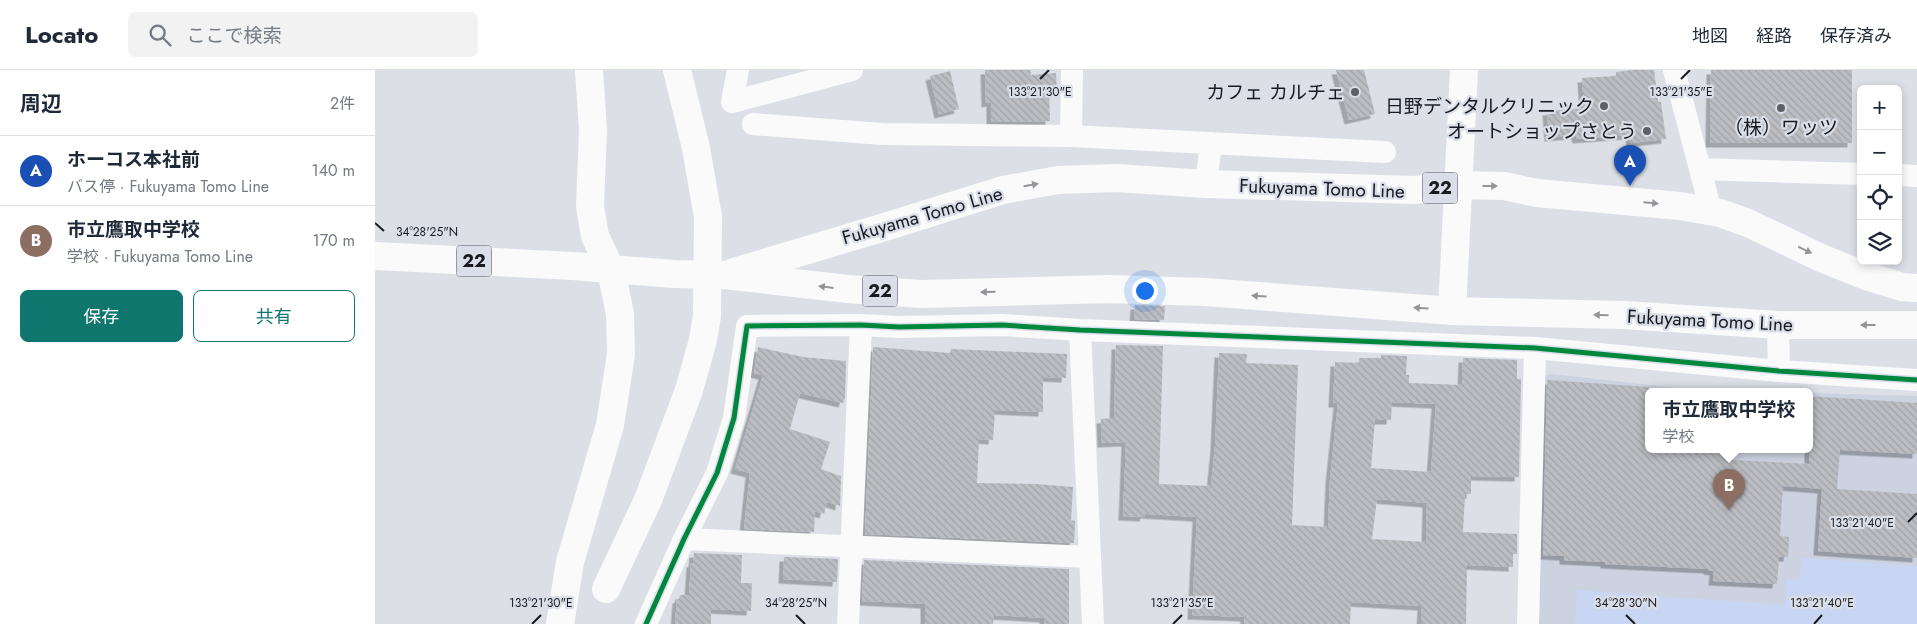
<!DOCTYPE html>
<html lang="ja">
<head>
<meta charset="utf-8">
<style>
	:root { --surface:#fff; --page:#f2f2f3; --text:#1f2937; --muted:#747a83; --line:#e0e1e3; --accent:#0f766e }
	body { margin:0; font-family:Jost,"Noto Sans JP",sans-serif; background:var(--page); color:var(--text) }
	.controls { position:absolute; right:15px; top:15px; display:grid; overflow:hidden; border-radius:8px; box-shadow:0 2px 8px #0003 }
	.controls button { width:45px; height:45px; display:grid; place-items:center; padding:0; border:0; border-bottom:1px solid var(--line); background:var(--surface); color:var(--text); font:25px sans-serif }
	.you { position:absolute; left:769px; top:220px; width:18px; height:18px; margin:-12px; border:4px solid #fff; border-radius:50%; background:#1a73e8; box-shadow:0 0 0 8px #1a73e833 }
	.badge { display:grid; place-items:center; width:32px; height:32px; border-radius:50%; background:var(--accent); color:#fff; font-size:16px; font-weight:700 }
	.pin { position:absolute; translate:-50% -41px; filter:drop-shadow(0 1px 2px #0008) }
	.pin::after { content:''; position:absolute; top:26px; width:18px; height:15px; background:inherit; clip-path:polygon(0 0,100% 0,50% 100%) }
	.popup { position:absolute; left:1270px; top:318px; width:168px; height:65px; box-sizing:border-box; display:grid; place-content:center; border-radius:8px; background:var(--surface); filter:drop-shadow(0 1px 4px #0005); font-size:16px; white-space:nowrap; color:var(--muted) }
	.popup b { font-size:19px; color:var(--text) }
	.popup::after { content:''; position:absolute; left:50%; top:100%; margin-left:-10px; border:10px solid transparent; border-top-color:var(--surface) }
	.list { margin:0; padding:0; list-style:none }
	h2 { display:flex; justify-content:space-between; align-items:center; height:65px; margin:0; padding:0 20px; font-size:21px }
	h2 small { font-size:16px; font-weight:400; color:var(--muted) }
	.list li { display:grid; grid-template-columns:32px 1fr auto; gap:15px; align-items:center; box-sizing:border-box; height:70px; padding:0 20px; border-top:1px solid var(--line) }
	.list b { display:block; font-size:19px; white-space:nowrap }
	.list p { margin:0; font-size:16px; white-space:nowrap; color:var(--muted) }
	.list em { font-size:16px; font-style:normal; color:var(--muted) }
	.actions { display:flex; gap:10px; padding:15px 20px }
	.actions a { flex:1; padding:11px 0; border:1px solid var(--accent); border-radius:8px; text-align:center; font-size:18px; color:var(--accent) }
	.actions .main { background:var(--accent); color:#fff }
	.icon { flex:none; width:28px; height:28px; fill:none; stroke:currentColor; stroke-width:2; stroke-linecap:round; stroke-linejoin:round }
	.map { position:relative; flex:none; width:1542px; height:554px; overflow:hidden }
	header { display:flex; align-items:center; gap:30px; box-sizing:border-box; height:70px; padding:0 25px; background:var(--surface); border-bottom:1px solid var(--line) }
	header strong { font-size:24px }
	nav { display:flex; gap:28px; margin-inline-start:auto; font-size:18px }
	.search { width:350px; height:45px; background:var(--page); display:flex; align-items:center; gap:12px; box-sizing:border-box; padding:0 18px; border-radius:8px; color:var(--muted); font-size:19px }
	main { display:flex }
	aside { flex:1; background:var(--surface) }
	.map>svg:first-child { display:block }
	.built { fill:#ccd2df }
	.garden { fill:#c9d6f3 }
	.building { fill:url(#building-back-hatch); fill-rule:evenodd; filter:url(#shadow) }
	.lines { fill:none; stroke-linecap:round; stroke-linejoin:round }
	.street { stroke:#fafafb; stroke-width:22 }
	.secondary { stroke:#fafafb; stroke-width:28 }
	.primary { stroke:#fafafb; stroke-width:28 }
	.cycleway-casing { stroke:#d9dee9; stroke-width:8 }
	.cycleway { stroke:#00873e; stroke-width:5 }
	.oneway { fill:#949598 }
	.ticks { fill:none; stroke:#181a1e; stroke-width:2 }
	.poi-dot { fill:#5d5f64; stroke:#d9dee9; stroke-width:2 }
	.labels { text-anchor:middle; stroke-width:4.5; stroke-linejoin:round; paint-order:stroke }
	.shield { fill:#d9dee9; stroke:#52555b; stroke-width:1 }
	.shield-label { font-size:18px; font-weight:bold; fill:#181a1e }
	.poi-label { font-size:19px; fill:#181a1e; stroke:#d9dee9; text-anchor:end }
	.street-label { font-size:19px; fill:#181a1e; stroke:#d9dee9 }
	.ticks-label { font-size:12px; text-anchor:middle; fill:#181a1e; stroke:#d9dee9; stroke-width:4.5; stroke-linejoin:round; paint-order:stroke }
</style>
</head>
<body>
<header>
<strong>Locato</strong>
<div class="search"><svg class="icon" aria-label="search" viewBox="0 0 24 24"><circle cx="10" cy="10" r="6"/><path d="M15 15l6 6"/></svg>ここで検索</div>
<nav><a>地図</a><a>経路</a><a>保存済み</a></nav>
</header>
<main>
<aside>
<h2>周辺<small>2件</small></h2>
<ul class="list">
<li><span class="badge" style="background:#1a4fb4">A</span><div><b>ホーコス本社前</b><p>バス停 · Fukuyama Tomo Line</p></div><em>140 m</em></li>
<li><span class="badge" style="background:#8d6e63">B</span><div><b>市立鷹取中学校</b><p>学校 · Fukuyama Tomo Line</p></div><em>170 m</em></li>
</ul>
<div class="actions"><a class="main">保存</a><a>共有</a></div>
</aside>
<div class="map">
<svg width="1542" height="554" viewBox="0 0 1542 554">
	<defs>
		<pattern id="building-back-hatch" width="6" height="6" patternUnits="userSpaceOnUse" patternTransform="scale(1.25)"><rect width="6" height="6" fill="#bbbdc2"/><path d="M-1 5l2 2M0 0l6 6M5-1l2 2" fill="none" stroke="#a0a2a6"/></pattern>
		<filter id="shadow"><feDropShadow dx="-4.5" dy="4.5" stdDeviation="0" flood-color="#0004"/></filter>
	</defs>
	<rect width="100%" height="100%" fill="#dcdfe6"/>
	<path class="built" d="M1177 304 1319 320 1355 321H1274V379H1434V323L1542 326V554H1164L1169 306Z"/>
	<path class="garden" d="M1427 488 1542 496V554H1200L1202 520 1410 535 1411 509 1424 510Z"/>
	<path class="building" d="M610 0H655L656 5 681 3 682 22 674 23 675 51 616 52V32L611 33Z
		M961 0H989L1000 44 974 50Z
		M1258 0H1279L1283 32H1286L1291 69 1256 73 1255 65 1202 69 1201 65 1174 67 1172 41 1209 38 1207 8 1241 6V2Z
		M1336 0H1477V73H1335Z
		M575 1 584 39 564 44 555 6Z
		M760 235 790 236 789 250 759 249Z
		M741 275 788 276 784 414 836 416 840 376 844 283 872 284 871 293 923 295 917 455 953 457 955 409 963 333H958L960 292 984 293V288H1006V285L1032 286 1031 305H1034V313L1087 315 1088 288 1142 290V309H1146L1144 407 1096 406V424H1090L1088 462 1142 464V484H1138V497L1092 495 1091 554H1046L1047 536 976 532 975 554H869L870 547 817 545 822 447 770 444 769 447 748 446 751 372 727 373 726 349 739 348ZM1017 332 1061 334 1056 402 996 398 1000 350H1016ZM1002 429 1052 433 1051 472 997 469Z
		M383 277 428 287 471 291 470 327 468 333 425 323 415 359 455 372 446 399 466 406 465 436 452 432 449 444 440 441 439 462 369 459 375 403 360 399 388 305 379 303Z
		M498 277 575 283 576 279 692 284 691 308 668 307V342L620 340 618 370 604 369 602 413 661 414 698 417 696 450 700 451 699 473 490 464Z
		M1172 310 1274 317V379H1346L1358 390 1434 394V326L1542 333V384L1465 380 1462 419 1542 424V488L1443 481 1447 419 1408 416 1405 466 1414 467 1413 487H1404L1402 514 1338 511 1339 501 1333 500V499L1230 494V492L1189 490V486L1168 485Z
		M319 483 367 485 366 513H377L376 541 336 539V554H300L302 529H304L305 525H314L316 493H318Z
		M409 487 463 489 462 512 408 509Z
		M489 490 694 499V554H669V548L619 545 618 554H550V534L487 531Z"/>
	<g class="lines">
		<path class="street" d="M363 0 357 32 477 0
			M1299 0 1336 141
			M378 54 507 64 696 66 1010 82
			M696 66 697 0
			M1325 99 1486 104
			M1523 105 1542 106
			M831 114 836 73
			M1403 255 1404 301
			M705 260 718 554
			M309 469 715 487
			M271 554 309 469 342 403 359 348 372 256 486 255 524 257 627 255 705 260 1160 278 1404 301 1542 310
			M473 554 486 255
			M1153 554 1160 278"/>
		<path class="secondary" d="M1077 241 1089 0
			M231 519 273 430 314 320 328 270 332 246 333 147 321 78 302 0
			M185 554 195 492 235 355 246 284 245 244 236 200 220 166 215 136 218 60 214 0"/>
		<path class="primary" d="M0 186 198 196 299 204 349 205 473 219 546 224 734 219 830 222 1077 241 1249 245 1403 255H1542
			M359 202 513 156 628 120 683 110 741 108 831 114 1039 120 1085 115 1129 116 1162 123 1305 136 1345 143 1373 153 1446 188 1491 206 1527 217 1542 218"/>
		<g class="cycleway-casing">
			<path id="cycleway" d="M271 554 309 469 342 403 359 348 372 256 486 255 524 257 627 255 705 260 1160 278 1404 301 1542 310"/>
		</g>
		<use href="#cycleway" class="cycleway"/>
	</g>
	<defs><path id="oneway-solid" d="M-6-.8H1V-3.2L6.5 0L1 3.2V.8H-6Z" transform="scale(1.25)"/></defs>
	<g class="oneway">
		<use href="#oneway-solid" transform="translate(656 115) rotate(-10)"/>
		<use href="#oneway-solid" transform="translate(1115 116)"/>
		<use href="#oneway-solid" transform="translate(1276 133) rotate(5)"/>
		<use href="#oneway-solid" transform="translate(1430 180) rotate(26)"/>
		<use href="#oneway-solid" transform="translate(451 217) rotate(-173)"/>
		<use href="#oneway-solid" transform="translate(613 222) rotate(179)"/>
		<use href="#oneway-solid" transform="translate(884 226) rotate(-176)"/>
		<use href="#oneway-solid" transform="translate(1046 238) rotate(-176)"/>
		<use href="#oneway-solid" transform="translate(1226 245) rotate(-178)"/>
		<use href="#oneway-solid" transform="translate(1493 255) rotate(180)"/>
	</g>
	<path class="ticks" d="M665 9 674 0M1306 9 1315 0M0 153 9 161M1533 452 1542 443M421 545 430 554M1251 545 1260 554M157 554 166 545M798 554 807 545M1439 554 1447 545"/>
	<g class="poi-dot">
		<circle cx="980" cy="22" r="5"/>
		<circle cx="1229" cy="36" r="5"/>
		<circle cx="1406" cy="38" r="5"/>
		<circle cx="1272" cy="61" r="5"/>
	</g>
	<g class="labels">
		<g class="shield">
			<rect x="1047.5" y="102.5" width="35" height="31" rx="4"/>
			<rect x="81.5" y="175.5" width="35" height="31" rx="4"/>
			<rect x="487.5" y="205.5" width="35" height="31" rx="4"/>
		</g>
		<g class="shield-label">
			<text x="1065" y="124">22</text>
			<text x="99" y="197">22</text>
			<text x="505" y="227">22</text>
		</g>
		<g class="poi-label">
			<text x="970" y="29">カフェ カルチェ</text>
			<text x="1219" y="43">日野デンタルクリニック</text>
			<text x="1406" y="64" text-anchor="middle">（株）ワッツ</text>
			<text x="1262" y="68">オートショップさとう</text>
		</g>
		<g class="street-label">
			<text transform="translate(947 118) rotate(2)" y="7">Fukuyama Tomo Line</text>
			<text transform="translate(547 145) rotate(-16)" y="7">Fukuyama Tomo Line</text>
			<text transform="translate(1335 250) rotate(3)" y="7">Fukuyama Tomo Line</text>
		</g>
	</g>
	<g class="ticks-label">
		<text x="665" y="26">133°21'30"E</text>
		<text x="1306" y="26">133°21'35"E</text>
		<text x="52" y="166">34°28'25"N</text>
		<text x="1487" y="457">133°21'40"E</text>
		<text x="166" y="537">133°21'30"E</text>
		<text x="807" y="537">133°21'35"E</text>
		<text x="1447" y="537">133°21'40"E</text>
		<text x="421" y="537">34°28'25"N</text>
		<text x="1251" y="537">34°28'30"N</text>
	</g>
</svg>
<div class="controls">
<button>+</button>
<button>−</button>
<button><svg class="icon" aria-label="locate" viewBox="0 0 24 24"><circle cx="12" cy="12" r="6"/><path d="M12 2v4M12 18v4M2 12h4M18 12h4"/></svg></button>
<button><svg class="icon" aria-label="layers" viewBox="0 0 24 24"><path d="M12 4l9 5-9 5-9-5zM3 14l9 5 9-5"/></svg></button>
</div>
<div class="you"></div>
<div class="pin badge" style="left:1255px;top:116px;background:#1a4fb4">A</div>
<div class="pin badge" style="left:1354px;top:440px;background:#8d6e63">B</div>
<div class="popup"><b>市立鷹取中学校</b>学校</div>
</div>
</main>
</body>
</html>
